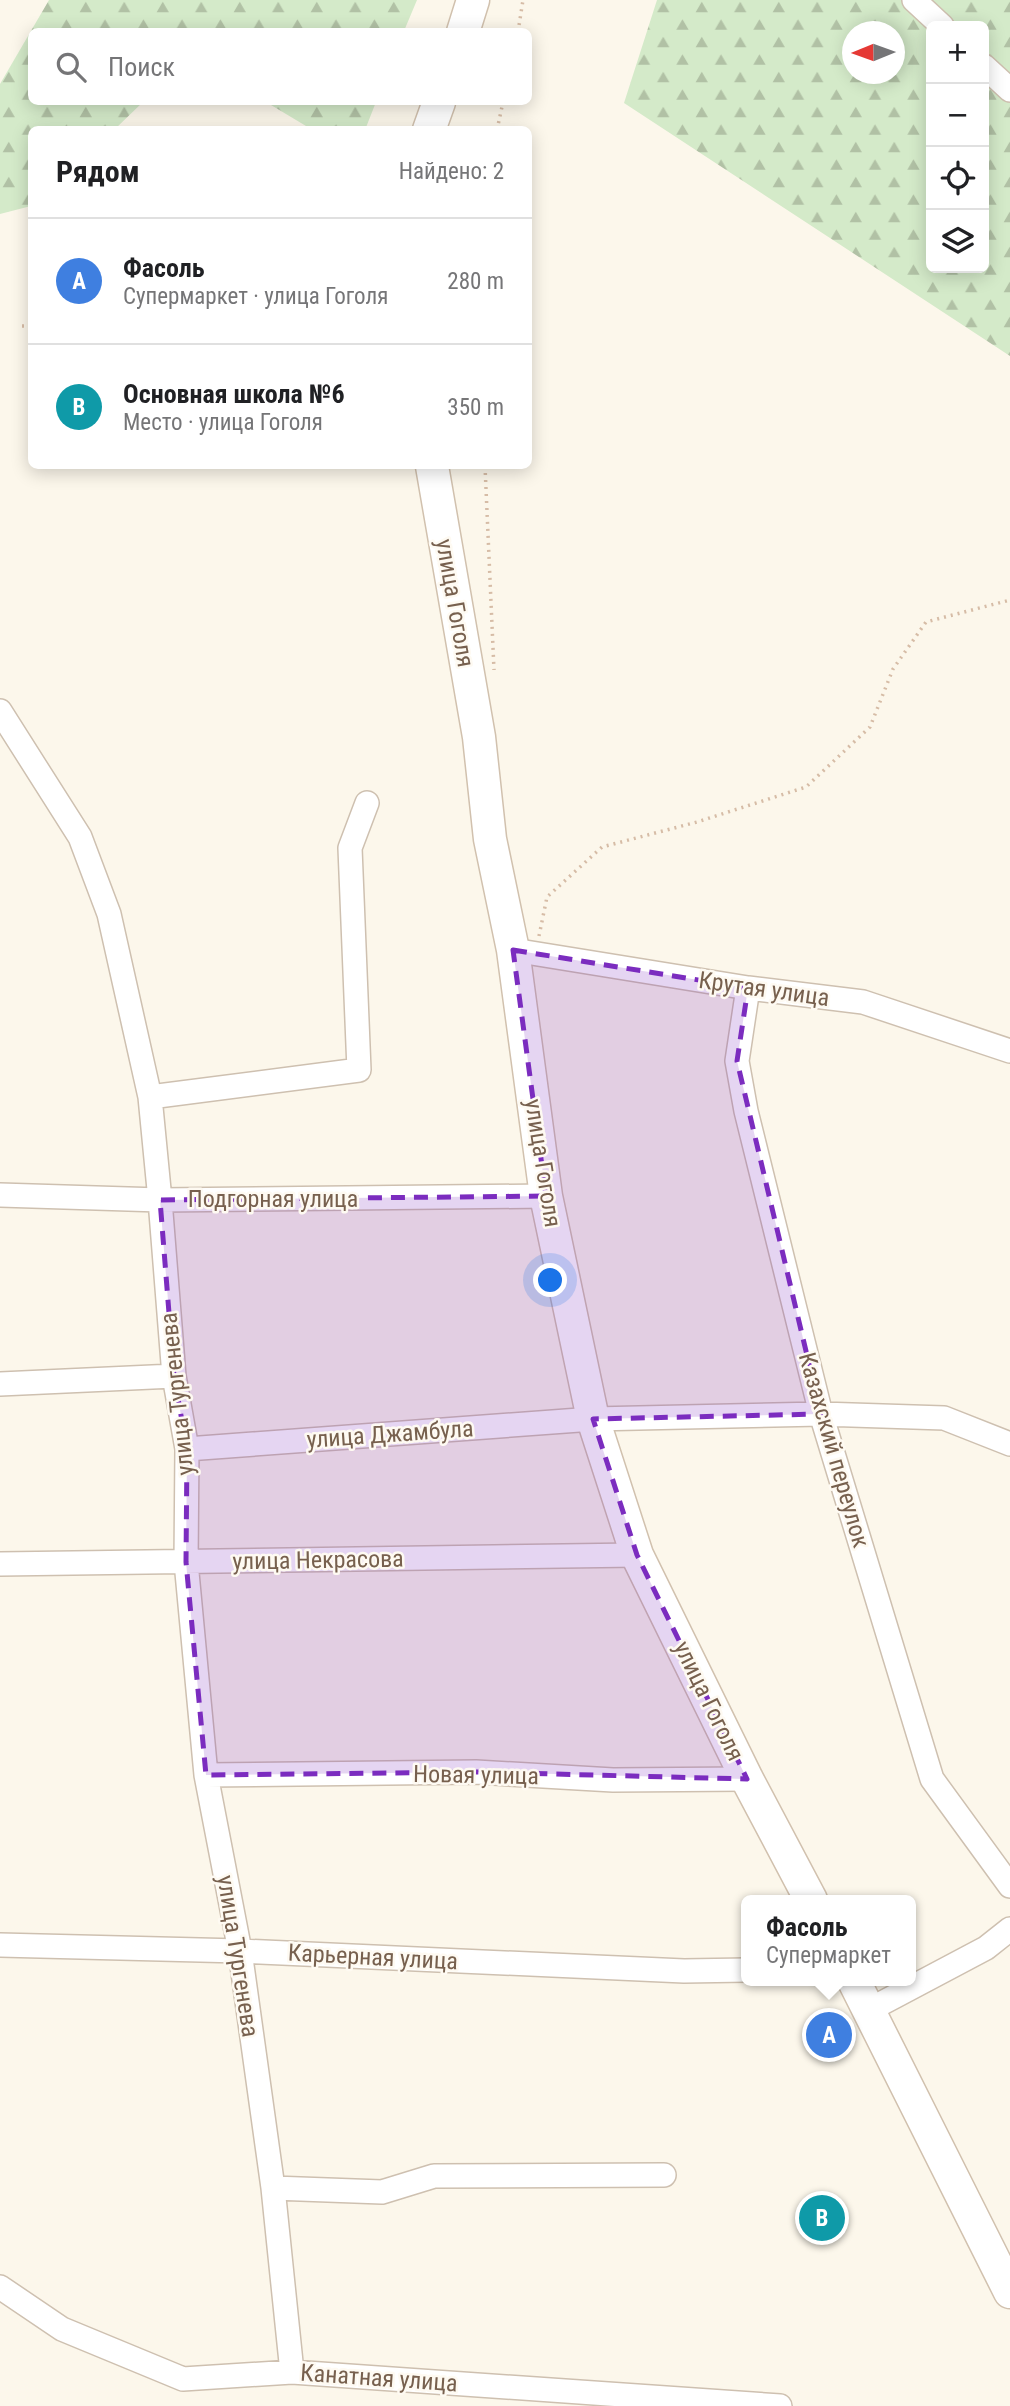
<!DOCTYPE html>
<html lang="ru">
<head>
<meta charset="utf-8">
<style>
	:root { --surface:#fff; --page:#f2f2f2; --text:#202124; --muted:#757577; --line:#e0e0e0; --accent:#764c3a }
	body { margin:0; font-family:"Roboto Condensed",sans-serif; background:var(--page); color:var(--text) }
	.controls { position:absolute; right:21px; top:21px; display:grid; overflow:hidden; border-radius:10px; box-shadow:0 4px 18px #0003 }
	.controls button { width:63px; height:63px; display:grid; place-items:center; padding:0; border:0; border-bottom:2px solid var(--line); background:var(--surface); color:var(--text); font:35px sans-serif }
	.compass { position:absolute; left:842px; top:21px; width:63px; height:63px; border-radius:50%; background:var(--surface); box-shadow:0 4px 18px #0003; rotate:269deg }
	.you { position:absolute; left:551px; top:1281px; width:24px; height:24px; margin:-18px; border:5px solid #fff; border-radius:50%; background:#1a73e8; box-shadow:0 0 0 10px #1a73e833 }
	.badge { display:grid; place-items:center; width:46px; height:46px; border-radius:50%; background:var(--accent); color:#fff; font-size:23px; font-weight:700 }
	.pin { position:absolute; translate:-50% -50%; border:4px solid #fff; box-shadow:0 2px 7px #0006 }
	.popup { position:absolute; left:741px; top:1895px; width:175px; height:91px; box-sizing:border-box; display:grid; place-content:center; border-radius:10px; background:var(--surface); filter:drop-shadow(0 2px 5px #0005); font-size:23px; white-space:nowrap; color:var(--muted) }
	.popup b { font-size:26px; color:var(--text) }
	.popup::after { content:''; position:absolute; left:50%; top:100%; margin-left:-14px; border:14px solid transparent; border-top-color:var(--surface) }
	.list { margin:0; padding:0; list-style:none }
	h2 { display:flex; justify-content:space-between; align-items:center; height:91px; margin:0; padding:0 28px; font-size:30px }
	h2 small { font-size:23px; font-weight:400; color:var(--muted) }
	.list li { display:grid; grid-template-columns:46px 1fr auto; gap:21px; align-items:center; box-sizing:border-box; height:126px; padding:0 28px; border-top:2px solid var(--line) }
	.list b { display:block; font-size:26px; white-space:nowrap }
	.list p { margin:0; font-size:23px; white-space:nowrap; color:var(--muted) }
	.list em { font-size:23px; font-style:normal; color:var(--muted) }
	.icon { flex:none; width:38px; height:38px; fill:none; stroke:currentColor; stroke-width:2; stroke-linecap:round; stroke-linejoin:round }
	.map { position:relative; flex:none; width:1010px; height:2406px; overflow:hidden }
	.search { position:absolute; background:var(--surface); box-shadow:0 4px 18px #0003; left:28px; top:28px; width:504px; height:77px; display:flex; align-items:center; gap:18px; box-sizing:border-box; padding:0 24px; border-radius:10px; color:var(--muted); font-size:26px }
	.panel { position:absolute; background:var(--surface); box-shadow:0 4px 18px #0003; left:28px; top:126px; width:504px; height:343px; border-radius:10px }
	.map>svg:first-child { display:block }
	.forest { fill:url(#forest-firs); fill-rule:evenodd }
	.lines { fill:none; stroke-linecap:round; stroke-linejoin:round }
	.street-casing { stroke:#cec0b0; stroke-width:26 }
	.secondary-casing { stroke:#d1c1ae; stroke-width:35 }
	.path { stroke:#d6bca6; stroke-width:3.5; stroke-dasharray:2 5; stroke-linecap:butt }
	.street { stroke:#fff; stroke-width:23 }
	.secondary { stroke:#fff; stroke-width:32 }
	.marked { fill:#7b2cbf; fill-opacity:0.2; stroke:#7b2cbf; stroke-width:5; stroke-dasharray:14 9; stroke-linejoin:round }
	.labels { text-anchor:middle; stroke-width:5; stroke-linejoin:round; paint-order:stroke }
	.street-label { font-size:24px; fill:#77604e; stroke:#fefaf2 }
</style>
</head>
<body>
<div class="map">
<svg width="1010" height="2406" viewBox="0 0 1010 2406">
	<defs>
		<pattern id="forest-firs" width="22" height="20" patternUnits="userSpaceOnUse" patternTransform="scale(1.75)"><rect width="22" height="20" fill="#d4eac9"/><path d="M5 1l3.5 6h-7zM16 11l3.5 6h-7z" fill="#b1c1a5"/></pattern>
	</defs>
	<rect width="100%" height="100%" fill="#fcf7eb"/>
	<path class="forest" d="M49 0H417L404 31 32 32V102H143L115 129 32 130 31 206 0 214V84Z
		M657 0H1010V356L624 103ZM931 26H984V268H931ZM852 32H894V74H852Z
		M266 102H376L365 130 311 129Z"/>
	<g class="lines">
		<g class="street-casing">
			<path id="street" d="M914 0 942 26
				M984 66 1010 90
				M0 711 80 837 109 914 150 1097 160 1200 174 1376 187 1449 186 1562 206 1775 240 1951 273 2188 292 2372
				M513 950 748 988 863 1002 1010 1051
				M748 988 737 1061 746 1111 821 1414 932 1779 1010 1886
				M150 1097 359 1070 350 848 367 803
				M0 1195 160 1200 546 1196
				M0 1384 174 1376
				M187 1449 593 1419 821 1414 944 1418 1010 1444
				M0 1564 637 1555
				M206 1775 476 1772 613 1780 747 1779
				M0 1945 240 1951 684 1971 747 1970
				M869 2010 986 1948 1010 1929
				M273 2188 382 2192 434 2176 664 2175
				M0 2287 62 2329 183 2379 292 2372 780 2406"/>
		</g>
		<g class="secondary-casing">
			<path id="secondary" d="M463 32 473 0
				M429 130 439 102
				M432 466 479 737 490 839 513 950 546 1196 593 1419 637 1555 747 1779 811 1900
				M854 1981 1010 2292"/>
		</g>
		<path class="path" d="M518 32 523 0
			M497 130 503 102
			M22 326H32
			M485 466 494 670
			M539 936 547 897 602 847 697 822 806 787 870 727 893 669 926 622 1010 600"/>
		<use href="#street" class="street"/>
		<use href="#secondary" class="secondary"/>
	</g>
	<path class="marked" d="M513 950 748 988 737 1061 821 1414 593 1419 637 1555 747 1779 476 1772 206 1775 186 1562 187 1449 174 1376 160 1200 546 1196Z"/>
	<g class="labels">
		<g class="street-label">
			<text transform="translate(455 603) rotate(80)" y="8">улица Гоголя</text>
			<text transform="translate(764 989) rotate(8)" y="8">Крутая улица</text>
			<text transform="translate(543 1163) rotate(81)" y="8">улица Гоголя</text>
			<text x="273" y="1207">Подгорная улица</text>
			<text transform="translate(177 1394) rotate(-96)" y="8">улица Тургенева</text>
			<text transform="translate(390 1434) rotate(-4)" y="8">улица Джамбула</text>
			<text transform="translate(834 1450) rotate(74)" y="8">Казахский переулок</text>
			<text transform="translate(318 1560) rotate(-1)" y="8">улица Некрасова</text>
			<text transform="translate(709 1701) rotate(64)" y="8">улица Гоголя</text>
			<text transform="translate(476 1775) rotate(1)" y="8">Новая улица</text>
			<text transform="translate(238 1956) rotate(81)" y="8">улица Тургенева</text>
			<text transform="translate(373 1957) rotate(3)" y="8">Карьерная улица</text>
			<text transform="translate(379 2378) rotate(4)" y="8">Канатная улица</text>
		</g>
	</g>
</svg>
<div class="controls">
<button>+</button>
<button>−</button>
<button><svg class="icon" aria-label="locate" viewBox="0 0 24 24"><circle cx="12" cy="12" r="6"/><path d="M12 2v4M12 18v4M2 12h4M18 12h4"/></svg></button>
<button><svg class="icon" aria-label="layers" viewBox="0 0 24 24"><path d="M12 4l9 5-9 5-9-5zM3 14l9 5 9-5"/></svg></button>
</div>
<svg class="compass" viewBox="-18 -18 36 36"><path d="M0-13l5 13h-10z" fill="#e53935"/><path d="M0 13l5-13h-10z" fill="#757577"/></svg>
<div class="you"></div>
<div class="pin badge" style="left:829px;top:2035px;background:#3f7fe0">A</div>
<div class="popup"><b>Фасоль</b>Супермаркет</div>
<div class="pin badge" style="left:822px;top:2218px;background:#0f9aa8">B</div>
<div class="search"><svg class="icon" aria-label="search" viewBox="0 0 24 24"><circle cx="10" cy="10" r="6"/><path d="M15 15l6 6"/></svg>Поиск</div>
<section class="panel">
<h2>Рядом<small>Найдено: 2</small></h2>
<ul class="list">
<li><span class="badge" style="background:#3f7fe0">A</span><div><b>Фасоль</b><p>Супермаркет · улица Гоголя</p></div><em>280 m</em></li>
<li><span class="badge" style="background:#0f9aa8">B</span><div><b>Основная школа №6</b><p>Место · улица Гоголя</p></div><em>350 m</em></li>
</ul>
</section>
</div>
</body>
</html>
